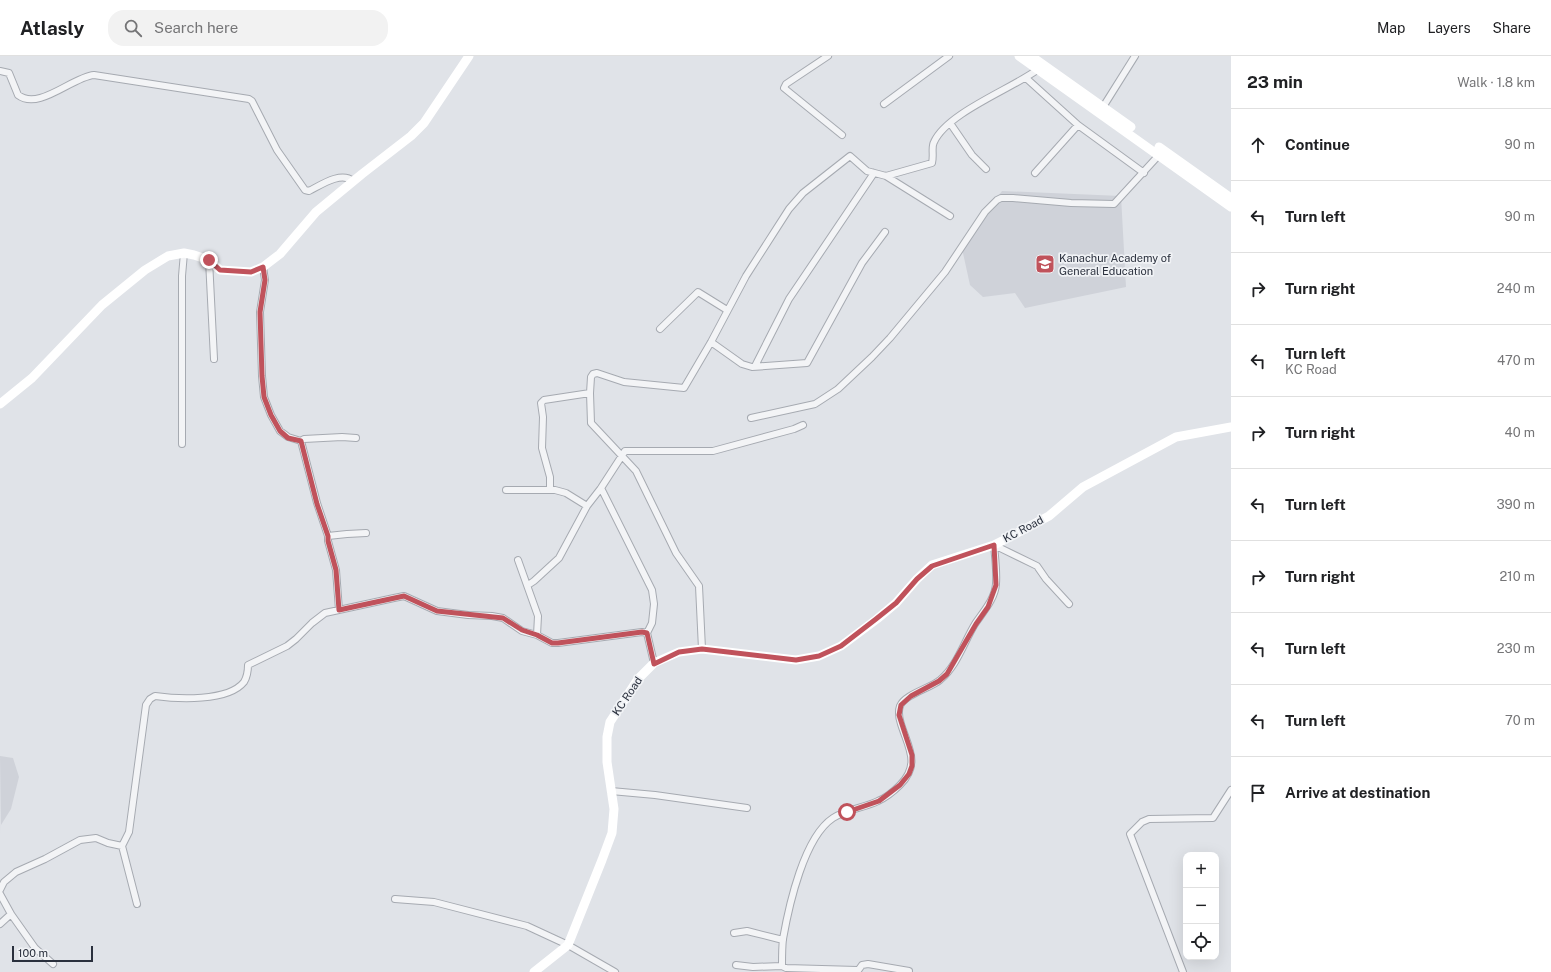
<!DOCTYPE html>
<html lang="en">
<head>
<meta charset="utf-8">
<style>
	:root { --surface:#fff; --page:#f2f2f2; --text:#202124; --muted:#757577; --line:#e0e0e0 }
	body { margin:0; font-family:"Public Sans",sans-serif; background:var(--page); color:var(--text) }
	.controls { position:absolute; right:12px; bottom:12px; display:grid; overflow:hidden; border-radius:8px; box-shadow:0 4px 16px #0002 }
	.controls button { width:36px; height:36px; display:grid; place-items:center; padding:0; border:0; border-bottom:1px solid var(--line); background:var(--surface); color:var(--text); font:20px sans-serif }
	.scale { position:absolute; left:12px; bottom:10px; width:81px; box-sizing:border-box; padding-left:4px; border:2px solid #2a303d; border-top:0; font-size:11px; line-height:14px; white-space:nowrap; color:#2a303d; -webkit-text-stroke:3px #f0f2f5; paint-order:stroke }
	.stop { position:absolute; width:12px; height:12px; margin:-9px; border:3px solid #c0525b; border-radius:50%; background:#fff }
	.stop.end { background:#c0525b; border-color:#fff; box-shadow:0 1px 4px #0008 }
	.list { margin:0; padding:0; list-style:none }
	h2 { display:flex; justify-content:space-between; align-items:center; height:52px; margin:0; padding:0 16px; font-size:17px }
	h2 small { font-size:13px; font-weight:400; color:var(--muted) }
	.list li { display:grid; grid-template-columns:26px 1fr auto; gap:12px; align-items:center; box-sizing:border-box; height:72px; padding:0 16px; border-top:1px solid var(--line) }
	.list b { display:block; font-size:15px; white-space:nowrap }
	.list p { margin:0; font-size:13px; white-space:nowrap; color:var(--muted) }
	.list em { font-size:13px; font-style:normal; color:var(--muted) }
	.icon { flex:none; width:22px; height:22px; fill:none; stroke:currentColor; stroke-width:2; stroke-linecap:round; stroke-linejoin:round }
	.map { position:relative; flex:none; width:1231px; height:916px; overflow:hidden }
	header { display:flex; align-items:center; gap:24px; box-sizing:border-box; height:56px; padding:0 20px; background:var(--surface); border-bottom:1px solid var(--line) }
	header strong { font-size:19px }
	nav { display:flex; gap:22px; margin-inline-start:auto; font-size:14px }
	.search { width:280px; height:36px; background:var(--page); display:flex; align-items:center; gap:10px; box-sizing:border-box; padding:0 14px; border-radius:16px; color:var(--muted); font-size:15px }
	main { display:flex }
	aside { flex:1; background:var(--surface) }
	.map>svg:first-child { display:block }
	.built { fill:#cfd2d9 }
	.lines { fill:none; stroke-linecap:round; stroke-linejoin:round }
	.minor-casing { stroke:#a6aab1; stroke-width:8 }
	.minor { stroke:#f3f4f6; stroke-width:6 }
	.secondary { stroke:#fff; stroke-width:9 }
	.route { stroke:#c0525b; stroke-width:5 }
	.labels { text-anchor:middle; stroke-width:3.5; stroke-linejoin:round; paint-order:stroke }
	.poi-label { font-size:11px; fill:#2a303d; stroke:#f0f2f5; text-anchor:start }
	.street-label { font-size:11px; fill:#2a303d; stroke:#f0f2f5 }
</style>
</head>
<body>
<header>
<strong>Atlasly</strong>
<div class="search"><svg class="icon" aria-label="search" viewBox="0 0 24 24"><circle cx="10" cy="10" r="6"/><path d="M15 15l6 6"/></svg>Search here</div>
<nav><a>Map</a><a>Layers</a><a>Share</a></nav>
</header>
<main>
<div class="map">
<svg width="1231" height="916" viewBox="0 0 1231 916">
	<rect width="100%" height="100%" fill="#e0e3e8"/>
	<path class="built" d="M1002 135 1121 140 1126 231 1025 252 1015 237 983 241 970 229 961 188Z
		M0 700 13 702 19 721 11 753 1 769V778Z"/>
	<g class="lines">
		<g class="minor-casing">
			<path id="minor" d="M828 0 786 28 784 32 842 79
				M0 15 9 17 18 39C39 55 72 21 94 19L249 43 252 45 277 94 305 134 309 135C321 129 341 115 353 125
				M1026 22 1078 69
				M884 48 949 0
				M1103 51 1135 0
				M950 67 972 99 986 113
				M1035 117 1078 69 1144 117
				M886 120 950 160
				M209 204 214 303
				M263 211 265 224 260 256 262 320 264 341 271 359 280 375 288 381 301 385 304 383 342 381 356 382
				M660 273 698 236 727 254
				M711 286 742 308 752 311 807 307 862 207 885 176
				M755 310 789 243 874 117
				M751 362 815 348 838 333 872 301 890 282 945 216 985 156 997 144 1001 142H1013L1071 147 1114 148 1159 99
				M301 385 317 447 328 480V485L336 514 339 554
				M182 388V220L184 197
				M601 432 652 534 654 548 652 567 647 577 654 607
				M506 434H555L566 437 587 450
				M550 434V421L542 392 543 361 541 347 544 344 590 337
				M328 480 347 478 366 477
				M518 504 538 560 537 579 552 587H558L642 576 647 577
				M528 529 534 525 559 502 587 450 601 432 625 395H713L794 373 803 369
				M702 593 699 530 676 497 636 415 591 367 590 337 591 321 593 318 597 317 624 326 684 332 711 286 746 220 789 153 803 137 850 100 867 115 886 120 932 107C934 99 931 91 934 86 947 57 1011 33 1037 14
				M611 735 655 739 747 752
				M0 834 4 826 16 816 45 803 80 784 96 782 108 787 122 790
				M0 838 11 858 0 868
				M395 843 434 846 527 870 568 889 615 916
				M137 848 122 790 129 776 146 649 150 643 155 640C177 643 228 646 244 626 247 621 248 614 248 609L287 590 296 583 312 567 325 557 394 542 404 540 437 555 468 559 492 560 503 562 522 575 537 579
				M11 858 35 892 53 908
				M734 877 747 875 783 884
				M736 909 753 911 782 910 786 912 857 914
				M782 910C782 901 782 891 783 883 789 849 804 781 833 762 847 753 864 752 878 745 885 742 895 734 900 729 921 708 908 691 901 668 899 662 898 656 900 650 905 638 931 632 940 624 957 610 964 586 975 568 983 556 995 543 996 528 997 515 995 501 994 489L1037 510 1046 523 1069 548
				M857 916 862 909 868 908 909 915
				M1183 916 1130 778 1142 766 1149 763 1213 762 1231 734"/>
		</g>
		<use href="#minor" class="minor"/>
		<path class="secondary" d="M1019 0 1231 151
			M1031 0 1131 71
			M1159 91 1231 142
			M0 348 32 322 102 249 145 214 168 200 184 197 194 199 209 204 220 214 251 216 263 211 280 198 316 156 362 118 411 80 424 67 469 0
			M534 916 568 889 602 804 612 777 614 753 607 706V681L610 666 638 623 654 607 679 596 702 593 796 604 819 600 841 590 877 563 896 547 917 523 932 509 994 489 1006 483 1049 460 1083 431 1176 381 1231 371"/>
	</g>
	<g class="lines">
		<path class="route" d="M209 204 220 214 251 216 263 211 265 224 260 256 262 320 264 341 271 359 280 375 288 382 301 385 317 448 328 480V485L336 514 339 554 404 540 437 555 503 562 522 574 537 579 552 587H558L642 576 647 577 654 608 679 596 702 593 796 604 819 600 841 590 876 563 896 547 917 523 932 510 994 489 996 529 988 551 976 568 947 618 939 625 911 640 901 649 899 659 912 699V710L909 718 900 729 879 745 847 756"/>
	</g>
	<defs>
		<g id="university-square" transform="scale(1)"><rect x="-9" y="-9" width="18" height="18" rx="4" fill="#c0525b" stroke="#f0f2f5"/><path d="M0-5L7-2L0 1L-7-2ZM-4 1L0 2.5L4 1V4Q0 6-4 4Z" fill="#fff"/></g>
	</defs>
	<g fill-rule="evenodd">
		<use href="#university-square" x="1045" y="208"/>
	</g>
	<g class="labels">
		<g class="poi-label">
			<text x="1059" y="206">Kanachur Academy of<tspan x="1059" dy="13">General Education</tspan></text>
		</g>
		<g class="street-label">
			<text transform="translate(1023 473) rotate(-28)" y="4">KC Road</text>
			<text transform="translate(627 640) rotate(-56)" y="4">KC Road</text>
		</g>
	</g>
</svg>
<div class="controls">
<button>+</button>
<button>−</button>
<button><svg class="icon" aria-label="locate" viewBox="0 0 24 24"><circle cx="12" cy="12" r="6"/><path d="M12 2v4M12 18v4M2 12h4M18 12h4"/></svg></button>
</div>
<div class="scale">100 m</div>
<div class="stop" style="left:847px;top:756px"></div>
<div class="stop end" style="left:209px;top:204px"></div>
</div>
<aside>
<h2>23 min<small>Walk · 1.8 km</small></h2>
<ul class="list">
<li><svg class="icon" aria-label="ahead" viewBox="0 0 24 24"><path d="M12 20V5M6 11l6-6 6 6"/></svg><div><b>Continue</b></div><em>90 m</em></li>
<li><svg class="icon" aria-label="left" viewBox="0 0 24 24"><path d="M17 20v-9H6M10 6l-5 5 5 5"/></svg><div><b>Turn left</b></div><em>90 m</em></li>
<li><svg class="icon" aria-label="right" viewBox="0 0 24 24"><path d="M7 20v-9h11M14 6l5 5-5 5"/></svg><div><b>Turn right</b></div><em>240 m</em></li>
<li><svg class="icon" aria-label="left" viewBox="0 0 24 24"><path d="M17 20v-9H6M10 6l-5 5 5 5"/></svg><div><b>Turn left</b><p>KC Road</p></div><em>470 m</em></li>
<li><svg class="icon" aria-label="right" viewBox="0 0 24 24"><path d="M7 20v-9h11M14 6l5 5-5 5"/></svg><div><b>Turn right</b></div><em>40 m</em></li>
<li><svg class="icon" aria-label="left" viewBox="0 0 24 24"><path d="M17 20v-9H6M10 6l-5 5 5 5"/></svg><div><b>Turn left</b></div><em>390 m</em></li>
<li><svg class="icon" aria-label="right" viewBox="0 0 24 24"><path d="M7 20v-9h11M14 6l5 5-5 5"/></svg><div><b>Turn right</b></div><em>210 m</em></li>
<li><svg class="icon" aria-label="left" viewBox="0 0 24 24"><path d="M17 20v-9H6M10 6l-5 5 5 5"/></svg><div><b>Turn left</b></div><em>230 m</em></li>
<li><svg class="icon" aria-label="left" viewBox="0 0 24 24"><path d="M17 20v-9H6M10 6l-5 5 5 5"/></svg><div><b>Turn left</b></div><em>70 m</em></li>
<li><svg class="icon" aria-label="arrive" viewBox="0 0 24 24"><path d="M6 21V4h12l-3 4 3 4H6"/></svg><div><b>Arrive at destination</b></div></li>
</ul>
</aside>
</main>
</body>
</html>
